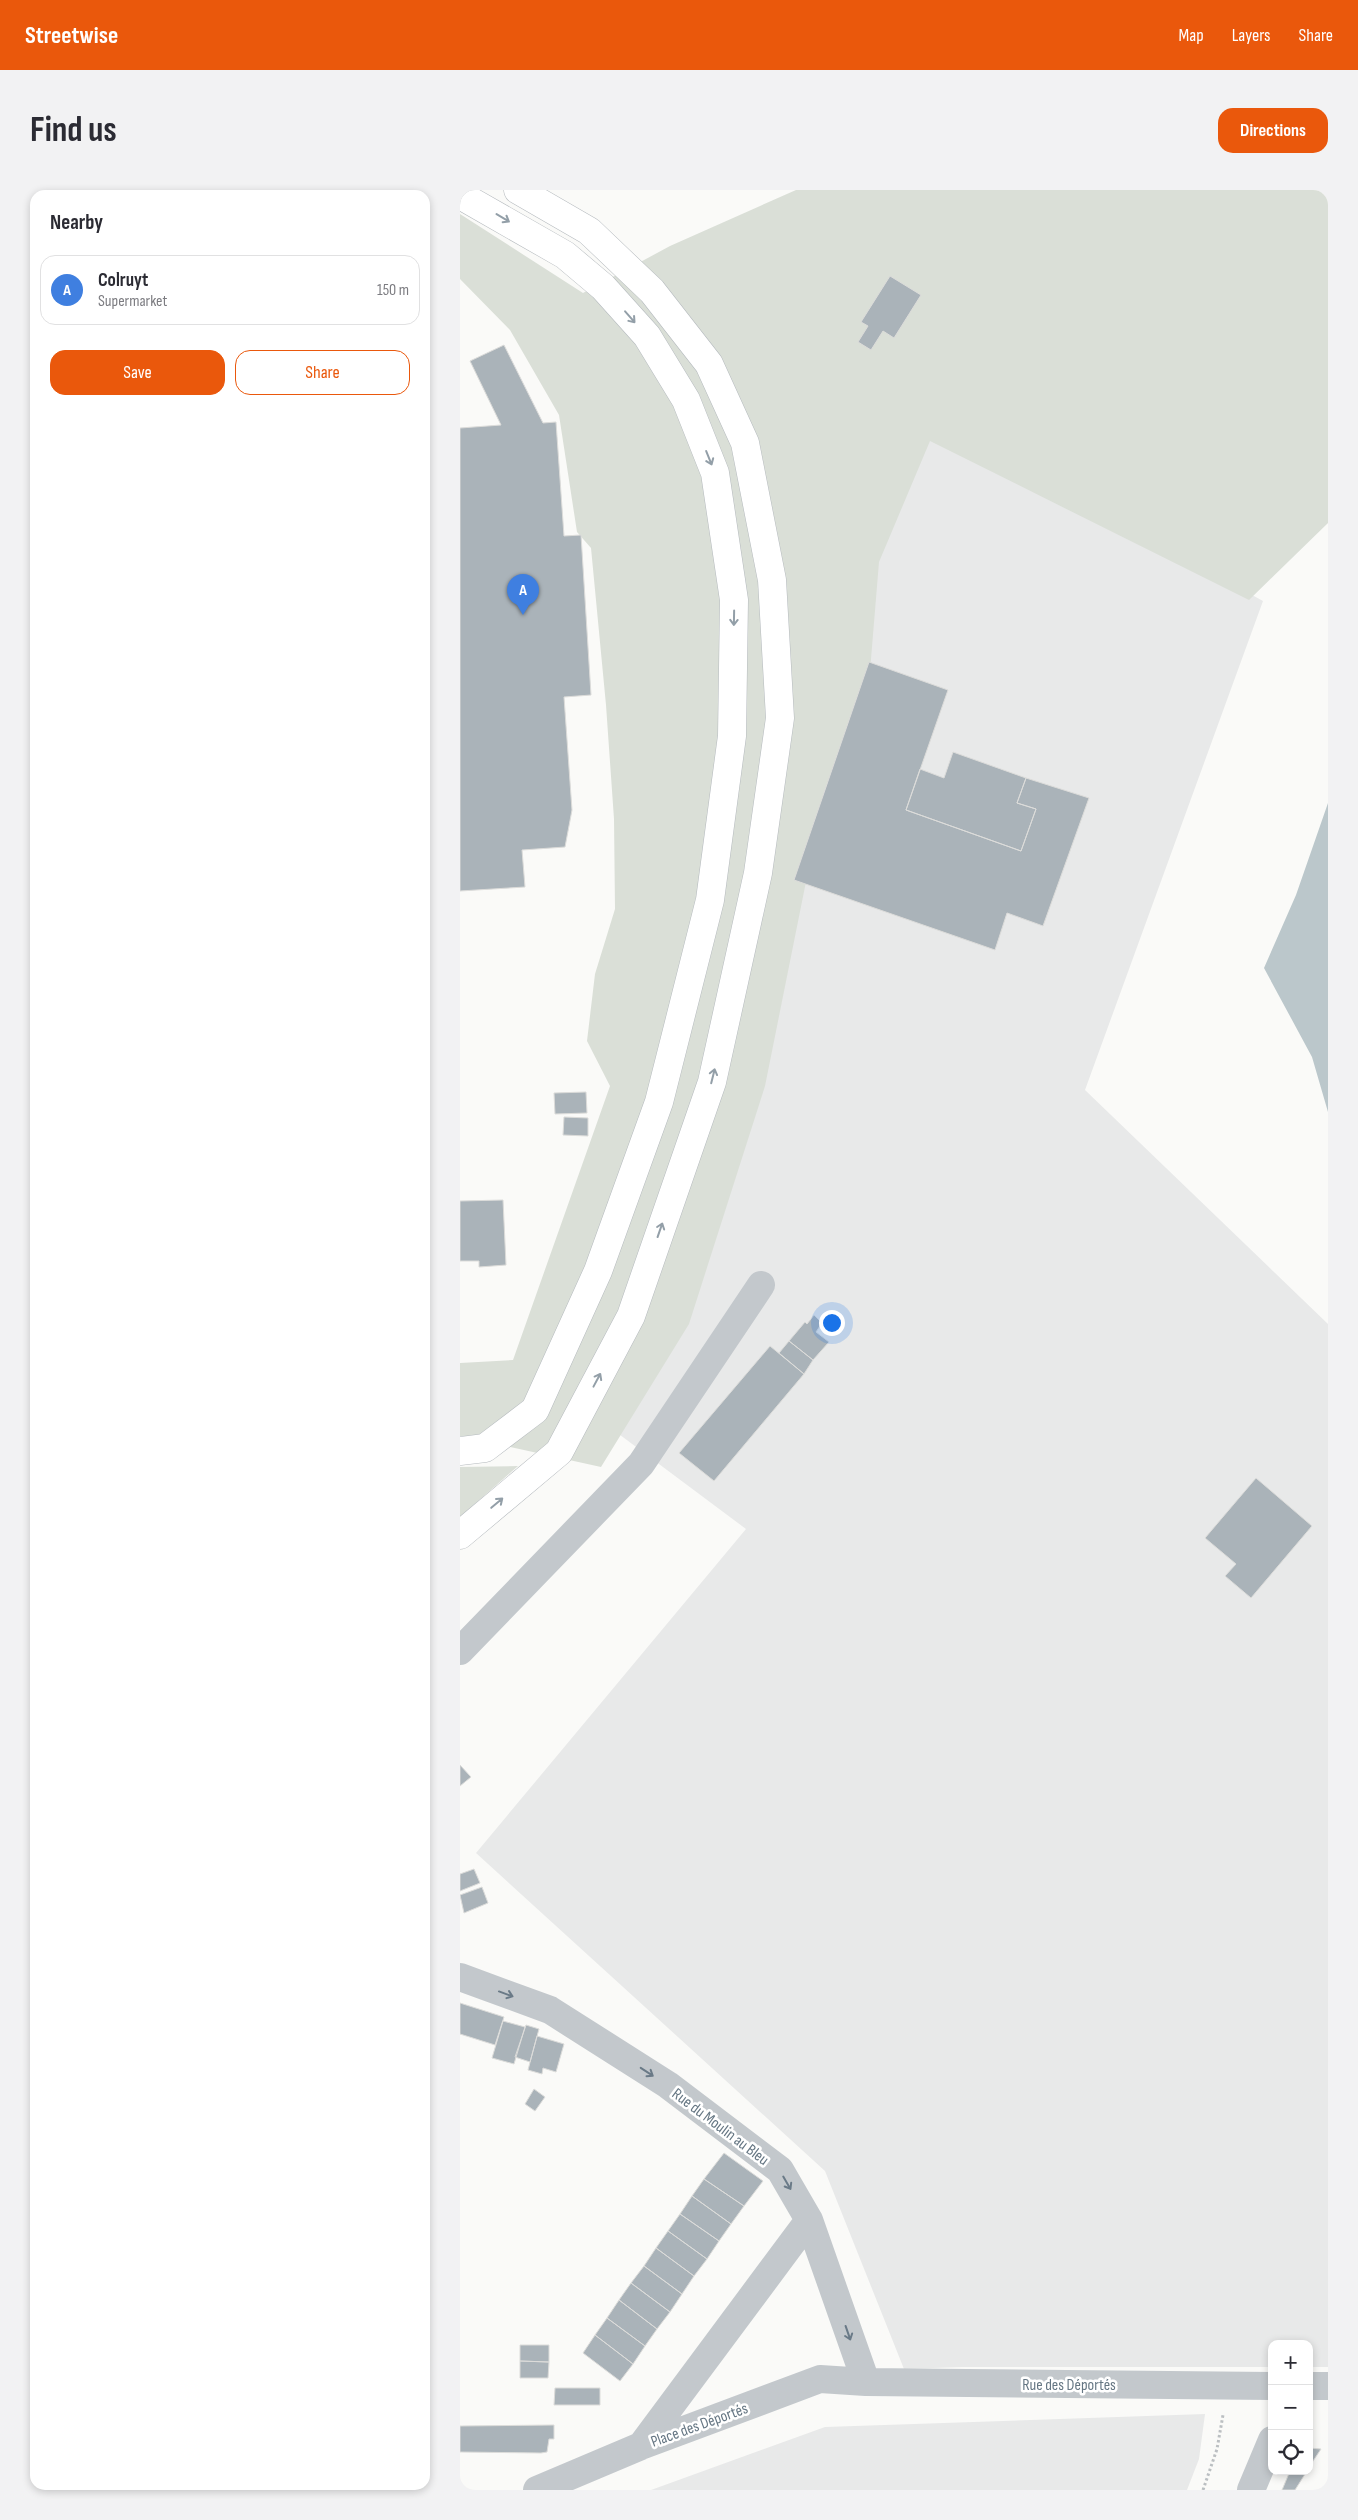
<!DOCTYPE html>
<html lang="en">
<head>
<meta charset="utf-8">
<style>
	:root { --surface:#fff; --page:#f2f2f3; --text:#2b2b33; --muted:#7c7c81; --line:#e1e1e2; --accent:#ea580c }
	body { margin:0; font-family:"Sofia Sans Condensed",sans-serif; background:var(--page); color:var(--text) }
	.controls { position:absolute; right:15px; bottom:15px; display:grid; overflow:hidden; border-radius:10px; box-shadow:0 2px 8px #0003 }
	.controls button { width:45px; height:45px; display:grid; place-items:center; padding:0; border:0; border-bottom:1px solid var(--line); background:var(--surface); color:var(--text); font:25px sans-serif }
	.you { position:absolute; left:371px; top:1132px; width:18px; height:18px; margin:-12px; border:4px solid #fff; border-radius:50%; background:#1a73e8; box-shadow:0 0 0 8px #1a73e833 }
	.badge { display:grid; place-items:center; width:32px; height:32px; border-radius:50%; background:var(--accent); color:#fff; font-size:16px; font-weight:700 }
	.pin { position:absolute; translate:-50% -41px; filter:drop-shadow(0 1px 2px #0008) }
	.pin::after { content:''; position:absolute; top:26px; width:18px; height:15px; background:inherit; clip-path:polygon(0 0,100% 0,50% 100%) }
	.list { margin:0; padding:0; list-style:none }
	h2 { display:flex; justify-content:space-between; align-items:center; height:65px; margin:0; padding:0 20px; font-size:21px }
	h2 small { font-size:16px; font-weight:400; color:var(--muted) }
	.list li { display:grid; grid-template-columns:32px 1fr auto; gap:15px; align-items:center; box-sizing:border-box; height:70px; margin:0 10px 10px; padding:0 10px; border:1px solid var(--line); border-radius:15px }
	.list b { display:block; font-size:19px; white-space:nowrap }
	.list p { margin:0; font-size:16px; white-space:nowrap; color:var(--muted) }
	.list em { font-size:16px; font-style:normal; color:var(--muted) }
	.actions { display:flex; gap:10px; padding:15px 20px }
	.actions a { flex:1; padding:11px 0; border:1px solid var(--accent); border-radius:15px; text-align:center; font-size:18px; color:var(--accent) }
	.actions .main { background:var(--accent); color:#fff }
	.icon { flex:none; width:28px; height:28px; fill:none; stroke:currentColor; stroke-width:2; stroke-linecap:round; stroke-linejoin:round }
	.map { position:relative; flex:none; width:868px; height:2300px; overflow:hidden; border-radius:15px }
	header { display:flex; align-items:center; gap:30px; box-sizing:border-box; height:70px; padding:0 25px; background:var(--accent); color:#fff }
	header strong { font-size:24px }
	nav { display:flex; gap:28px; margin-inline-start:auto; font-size:18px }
	.intro { display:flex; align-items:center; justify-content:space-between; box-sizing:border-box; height:120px; padding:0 30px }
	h1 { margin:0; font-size:35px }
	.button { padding:12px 22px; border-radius:15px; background:var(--accent); color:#fff; font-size:18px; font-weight:700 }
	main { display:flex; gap:30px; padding:0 30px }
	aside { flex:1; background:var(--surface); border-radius:15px; box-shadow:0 2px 8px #0003 }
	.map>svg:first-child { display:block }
	.built { fill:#e8e9e9 }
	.green { fill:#dadfd7 }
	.water { fill:#bbc7cb }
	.building { fill:#aab3b9; stroke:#dcdcda }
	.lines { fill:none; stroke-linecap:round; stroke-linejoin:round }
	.major-casing { stroke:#b5babe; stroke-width:29 }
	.path { stroke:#bbbfc2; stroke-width:3; stroke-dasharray:2.5 2.5; stroke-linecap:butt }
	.minor { stroke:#c3c8cc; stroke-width:28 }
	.major { stroke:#fff; stroke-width:28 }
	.oneway { stroke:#939fa8 }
	.oneway2 { stroke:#6a7a87 }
	.labels { text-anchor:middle; stroke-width:5; stroke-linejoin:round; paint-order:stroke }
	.street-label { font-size:16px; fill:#657683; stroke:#fff }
</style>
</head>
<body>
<header>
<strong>Streetwise</strong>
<nav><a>Map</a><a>Layers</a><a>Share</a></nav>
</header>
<div class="intro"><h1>Find us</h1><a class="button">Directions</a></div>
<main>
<aside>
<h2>Nearby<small></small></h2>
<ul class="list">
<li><span class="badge" style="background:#3f7fe0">A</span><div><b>Colruyt</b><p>Supermarket</p></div><em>150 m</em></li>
</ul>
<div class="actions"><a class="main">Save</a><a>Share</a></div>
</aside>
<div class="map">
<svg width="868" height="2300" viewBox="0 0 868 2300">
	<rect width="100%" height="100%" fill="#fafaf8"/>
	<path class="built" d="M448 216 803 411 625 900 868 1134V2177H849V2154H812V2177H502L444 2179 365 1981 16 1663 286 1339 132 1224Z
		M745 2224 739 2269 727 2300H191L365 2237Z"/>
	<path class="green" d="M336 0H868V333L789 410 470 251 419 372 410 481 364 602 305 896 229 1134 141 1277 0 1246V1173L53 1170 150 896 127 851 135 784 155 719 154 629 146 515 131 358 117 342 99 225 50 140 0 89V24L123 103 210 56Z
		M58 1276 0 1327V1277Z"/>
	<path class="water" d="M868 613V922L852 867 804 778 836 705Z"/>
	<path class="building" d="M430 86 461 105 434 148 423 141 411 160 398 152 408 136 401 132Z
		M44 155 83 233 96 232 104 346 121 345 131 505 104 507 112 620 105 657 62 660 65 697 0 701V238L41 235 10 171Z
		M409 472 488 500 446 620 561 661 576 619 557 613 566 588 629 608 583 736 547 723 535 760 334 690Z
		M493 562 566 588 557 613 576 619 561 661 446 620 460 579 484 588Z
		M126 902 127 923 95 924 94 903Z
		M104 927 128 928V946L103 945Z
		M43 1010 46 1075 19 1077V1071H0V1011Z
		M354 1125 362 1133 356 1142 369 1152 353 1170 329 1151 345 1132 347 1134Z
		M329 1151 353 1170 344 1184 319 1163Z
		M310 1156 344 1184 254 1291 219 1263Z
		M796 1288 852 1336 791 1408 765 1386 776 1374 745 1348Z
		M0 1575 11 1587 0 1596Z
		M14 1679 20 1693 0 1701V1684Z
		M22 1697 28 1713 4 1723 0 1705Z
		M0 1813 44 1827 35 1855 0 1844Z
		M43 1831 65 1837 54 1874 32 1868Z
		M66 1835 79 1839 70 1872 55 1867Z
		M77 1846 104 1854 96 1882 83 1878 82 1884 68 1880Z
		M74 1899 85 1907 75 1921 65 1914Z
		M264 1963 303 1991 284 2016 244 1989Z
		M244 1989 284 2016 271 2034 232 2006Z
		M232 2006 271 2034 259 2051 220 2024Z
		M220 2024 259 2051 247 2069 208 2041Z
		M208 2041 247 2069 234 2086 196 2058Z
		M196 2058 234 2086 222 2104 184 2076Z
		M184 2076 222 2104 210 2122 171 2093Z
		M171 2093 210 2122 197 2139 159 2110Z
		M159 2110 197 2139 185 2156 147 2128Z
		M147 2128 185 2156 173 2174 135 2145Z
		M135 2145 173 2174 160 2191 123 2163Z
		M60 2155H89V2172L60 2171Z
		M60 2171 89 2172 88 2188H60Z
		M95 2198H140V2215H94Z
		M94 2235V2249H89L87 2262 81 2263 0 2262V2236Z
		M849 2258 861 2259 849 2277Z
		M830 2281H847L835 2300H822Z"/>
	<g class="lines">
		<g class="major-casing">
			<path id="major" d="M0 5 105 65 143 97 187 146 226 210 255 283 274 410 272 546 250 710 199 912 138 1081 75 1220 25 1258 0 1261
				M0 1345 99 1262 171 1126 252 892 298 683 320 528 312 390 285 253 249 174 192 101 129 41 58 0"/>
		</g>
		<path class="path" d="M743 2300 757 2259 763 2225"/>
		<path class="minor" d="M0 1461 181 1274 301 1095
			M0 1787 90 1820 208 1895 320 1980 349 2030 406 2192
			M849 2196H868
			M181 2256 349 2030
			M77 2300 181 2256 360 2189 406 2192 812 2196
			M791 2300 812 2250"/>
		<use href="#major" class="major"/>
	</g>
	<defs><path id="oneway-shaft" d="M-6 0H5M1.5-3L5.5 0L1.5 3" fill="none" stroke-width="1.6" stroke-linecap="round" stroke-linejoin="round" transform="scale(1.25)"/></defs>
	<g class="oneway">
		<use href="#oneway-shaft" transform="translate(43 28) rotate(31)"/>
		<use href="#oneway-shaft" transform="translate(170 127) rotate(49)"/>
		<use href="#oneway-shaft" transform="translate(249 268) rotate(68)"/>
		<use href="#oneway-shaft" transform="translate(274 428) rotate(91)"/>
		<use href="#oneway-shaft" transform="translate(253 886) rotate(-76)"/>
		<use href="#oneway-shaft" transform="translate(200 1040) rotate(-71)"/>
		<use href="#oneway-shaft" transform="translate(137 1190) rotate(-62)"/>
		<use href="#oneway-shaft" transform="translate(37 1313) rotate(-40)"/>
	</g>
	<g class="oneway2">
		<use href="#oneway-shaft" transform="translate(46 1804) rotate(20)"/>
		<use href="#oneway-shaft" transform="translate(187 1882) rotate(33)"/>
		<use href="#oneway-shaft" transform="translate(327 1993) rotate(60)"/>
		<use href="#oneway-shaft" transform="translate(388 2143) rotate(71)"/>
	</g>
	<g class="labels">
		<g class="street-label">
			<text transform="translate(261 1936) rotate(37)" y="6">Rue du Moulin au Bleu</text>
			<text x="609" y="2200">Rue des Déportés</text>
			<text transform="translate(239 2234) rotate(-20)" y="6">Place des Déportés</text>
		</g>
	</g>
</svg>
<div class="controls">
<button>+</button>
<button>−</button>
<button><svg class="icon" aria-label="locate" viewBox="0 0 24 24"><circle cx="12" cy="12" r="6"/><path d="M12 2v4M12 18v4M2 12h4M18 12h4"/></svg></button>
</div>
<div class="you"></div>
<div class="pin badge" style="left:63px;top:425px;background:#3f7fe0">A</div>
</div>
</main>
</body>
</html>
